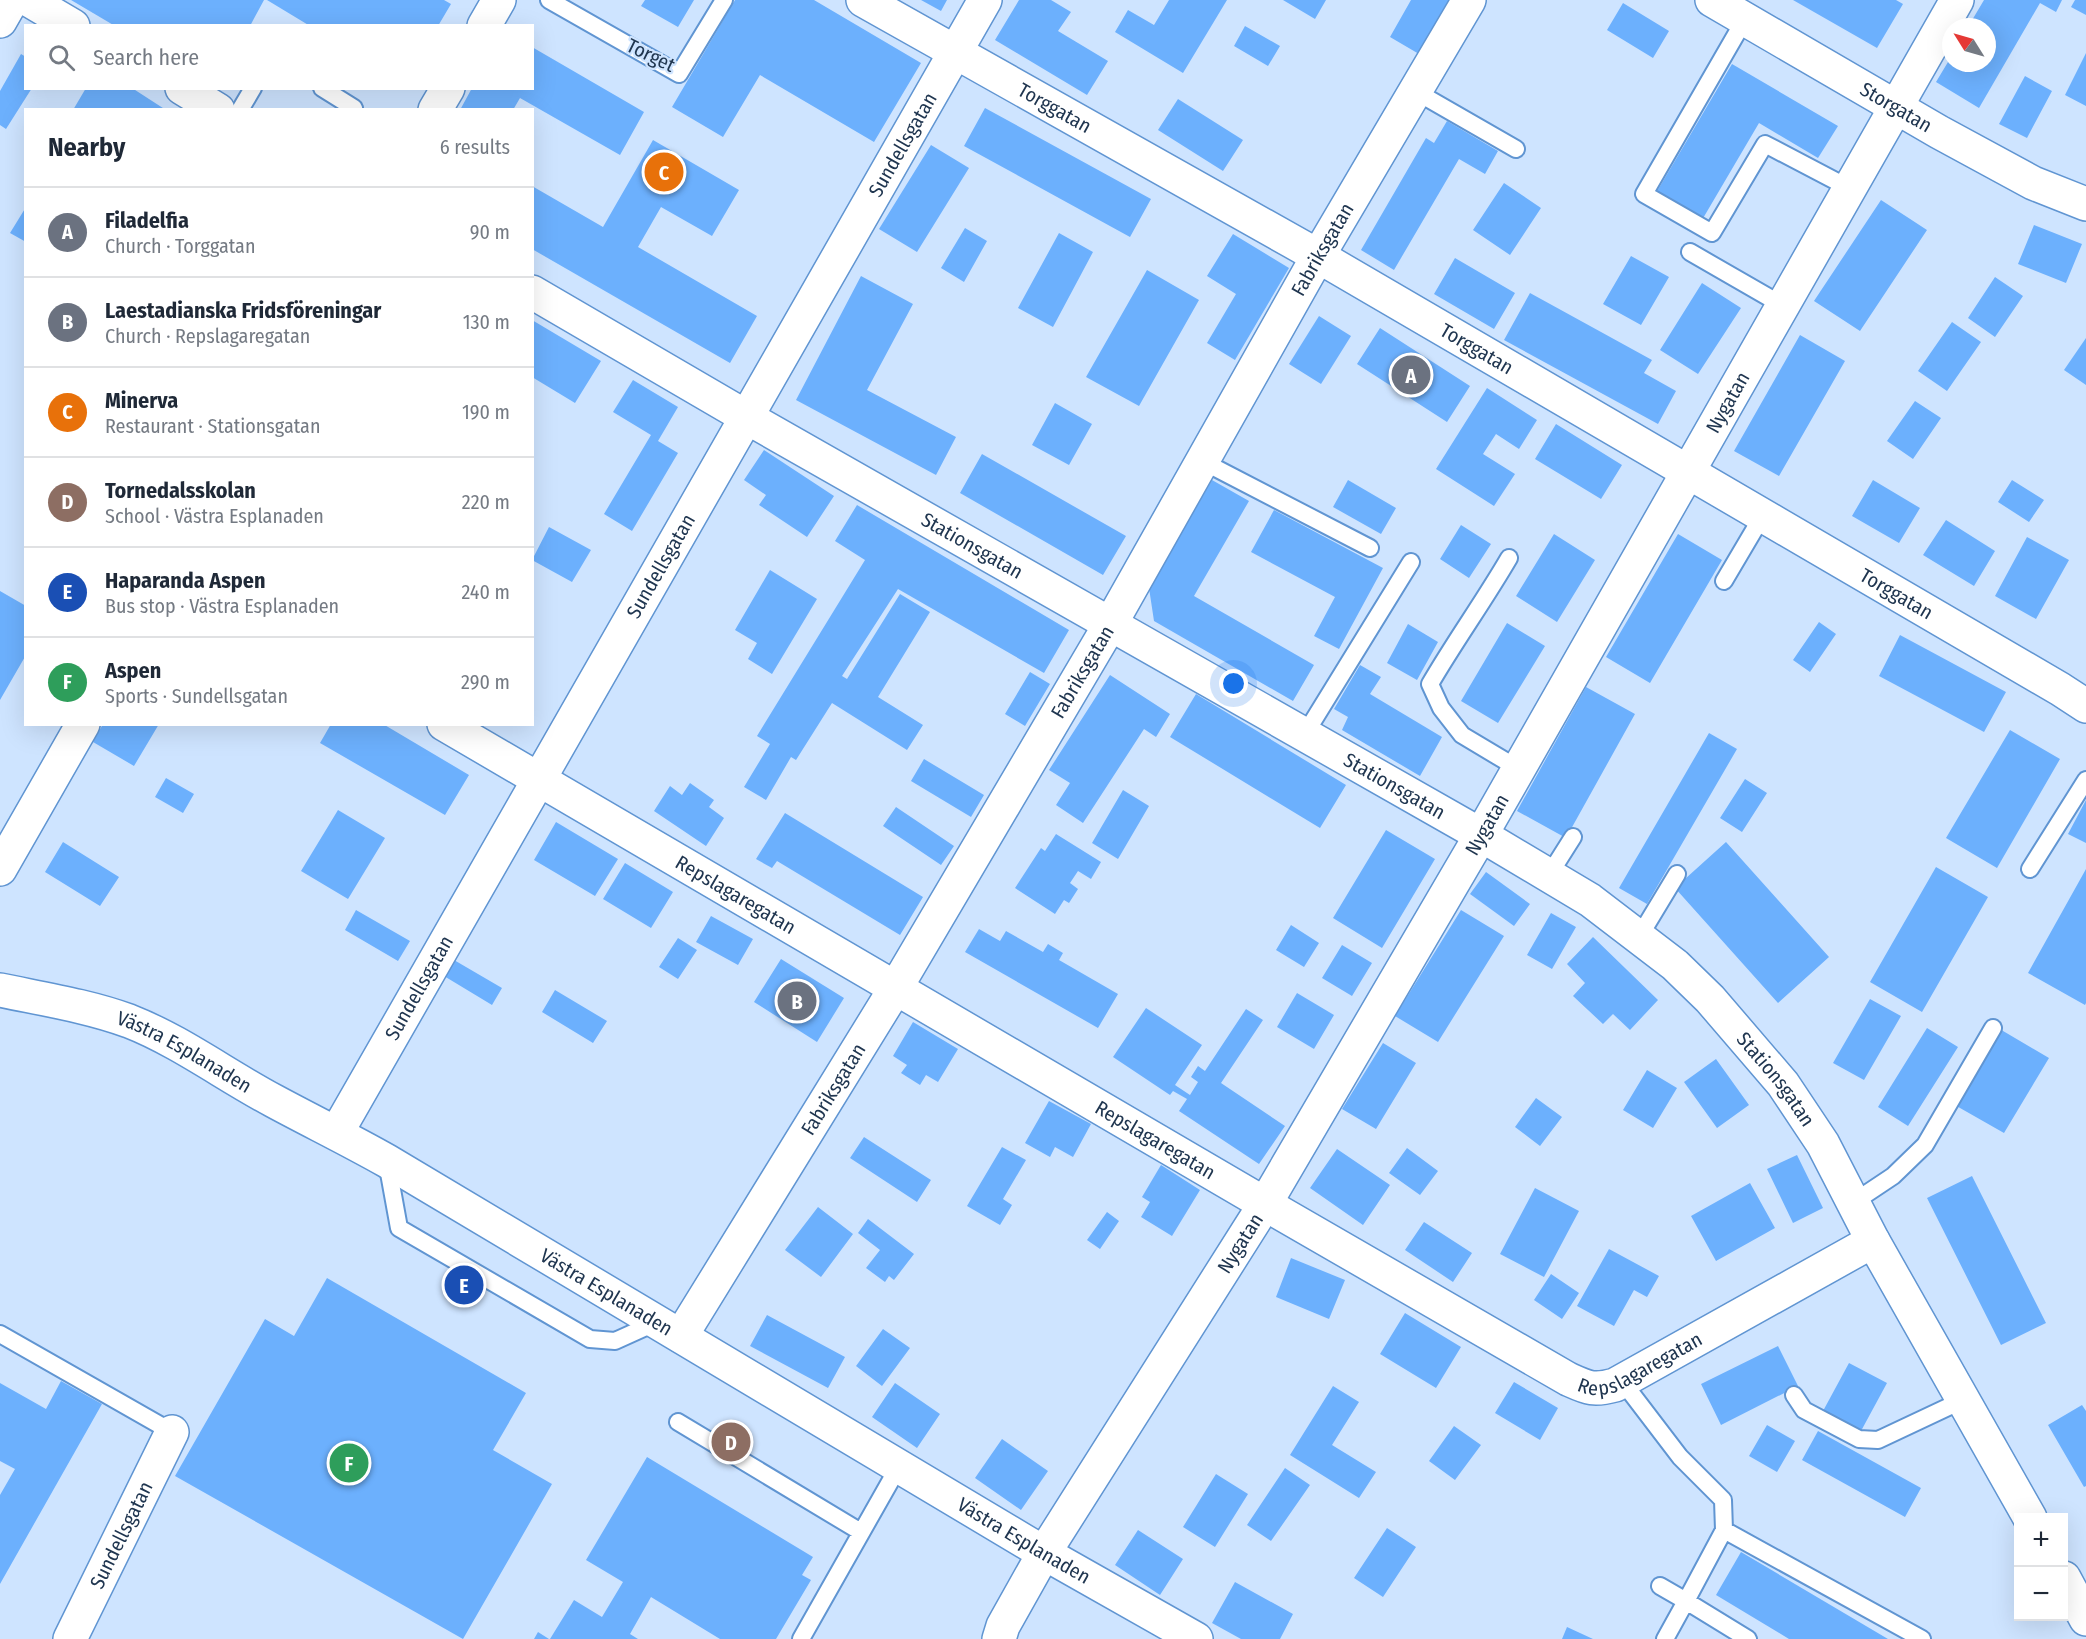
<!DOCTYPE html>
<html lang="en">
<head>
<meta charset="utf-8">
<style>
	:root { --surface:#fff; --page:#f6f6f7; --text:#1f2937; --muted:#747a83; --line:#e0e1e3; --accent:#1a73e8 }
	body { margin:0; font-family:"Fira Sans Condensed",sans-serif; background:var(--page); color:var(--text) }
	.controls { position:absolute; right:18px; bottom:18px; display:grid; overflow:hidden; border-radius:0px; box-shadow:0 6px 24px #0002 }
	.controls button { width:54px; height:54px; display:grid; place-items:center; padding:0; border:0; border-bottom:2px solid var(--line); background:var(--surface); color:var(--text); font:30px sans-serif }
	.compass { position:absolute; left:1942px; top:18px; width:54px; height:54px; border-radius:50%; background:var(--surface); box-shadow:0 6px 24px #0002; rotate:307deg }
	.you { position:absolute; left:1234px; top:684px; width:21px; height:21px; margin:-15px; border:4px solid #fff; border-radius:50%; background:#1a73e8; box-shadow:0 0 0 9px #1a73e833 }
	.badge { display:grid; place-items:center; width:39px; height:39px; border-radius:50%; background:var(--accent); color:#fff; font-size:20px; font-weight:700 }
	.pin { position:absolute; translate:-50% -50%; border:3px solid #fff; box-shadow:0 2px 6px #0006 }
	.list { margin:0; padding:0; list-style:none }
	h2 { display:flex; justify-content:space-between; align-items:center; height:78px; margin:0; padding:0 24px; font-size:26px }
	h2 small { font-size:20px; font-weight:400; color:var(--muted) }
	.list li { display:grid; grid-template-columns:39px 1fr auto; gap:18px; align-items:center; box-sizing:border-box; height:90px; padding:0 24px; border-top:2px solid var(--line) }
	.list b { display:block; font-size:22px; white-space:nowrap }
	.list p { margin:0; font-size:20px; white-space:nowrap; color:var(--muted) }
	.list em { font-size:20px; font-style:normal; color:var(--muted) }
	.icon { flex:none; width:33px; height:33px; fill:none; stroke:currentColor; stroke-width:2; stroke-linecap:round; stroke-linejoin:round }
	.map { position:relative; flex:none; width:2086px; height:1639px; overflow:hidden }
	.search { position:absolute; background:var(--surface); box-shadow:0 6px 24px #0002; left:24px; top:24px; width:510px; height:66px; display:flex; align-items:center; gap:15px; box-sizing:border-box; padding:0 21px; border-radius:0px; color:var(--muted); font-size:22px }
	.panel { position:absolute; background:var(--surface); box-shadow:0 6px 24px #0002; left:24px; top:108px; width:510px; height:618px; border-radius:0px }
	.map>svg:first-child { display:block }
	.building { fill:#6cb0fd }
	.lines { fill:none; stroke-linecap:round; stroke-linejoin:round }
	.lane-casing { stroke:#6095d2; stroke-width:20 }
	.street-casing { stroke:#6095d2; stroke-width:36 }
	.secondary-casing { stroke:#6095d2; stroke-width:36 }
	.lane { stroke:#fff; stroke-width:16 }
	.street { stroke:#fff; stroke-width:33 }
	.secondary { stroke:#fff; stroke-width:33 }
	.labels { text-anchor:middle; stroke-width:4.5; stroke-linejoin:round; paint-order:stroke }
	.street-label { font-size:20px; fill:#203650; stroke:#cee4ff }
</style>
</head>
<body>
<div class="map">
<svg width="2086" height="1639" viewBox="0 0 2086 1639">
	<rect width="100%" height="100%" fill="#cee4ff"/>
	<path class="building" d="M71 0H264L250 26H115Z
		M267 0H444L451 4 438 26H310Z
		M645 0H694L678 27 641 6Z
		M735 0H814L921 63 874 142 760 75 723 137 672 107Z
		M921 0H947L941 11Z
		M1019 0H1051L1071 12 1058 31 1108 61 1087 95 995 40Z
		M1169 0H1227L1183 73 1115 32 1128 10 1154 25Z
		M1283 0H1326L1315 19Z
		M1411 0H1451L1419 54 1390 37Z
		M1793 0H1896L1903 4 1877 48Z
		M1984 0H2062L2056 12 2040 3 1979 108 1936 82 1951 57V63H1987V27H1968Z
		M2075 0H2086V15L2071 7Z
		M1623 3 1669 31 1653 58 1607 30Z
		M1245 26 1280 46 1268 66 1234 46Z
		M532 47 644 112 620 155 520 98 513 110H460L472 88H532Z
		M2086 53V106L2065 95Z
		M21 54 26 57V88H32L6 129 0 125V91Z
		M1732 64 1838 126 1818 158 1759 123 1702 220 1656 193Z
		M2025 76 2052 91 2027 138 1999 124Z
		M86 88H132L166 110H73Z
		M1178 99 1243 140 1223 171 1158 130Z
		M985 108 1151 199 1130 237 964 146Z
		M1447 121 1498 151 1485 174 1459 159 1394 270 1361 250 1426 138 1434 143Z
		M653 140 739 190 712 236 661 207 638 247 757 316 730 363 532 249V186L603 227Z
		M931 145 969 168 917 252 879 229Z
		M1504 183 1541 208 1510 255 1473 230Z
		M1881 200 1927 230 1860 331 1814 301Z
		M26 207V242L10 233Z
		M2034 225 2082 244 2066 283 2018 264Z
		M965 228 987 241 964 282 941 268Z
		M1059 233 1093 252 1053 327 1018 308Z
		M1233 234 1289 268 1235 360 1207 343 1236 294 1207 276Z
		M1631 256 1669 277 1641 325 1603 304Z
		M1455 258 1515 293 1494 329 1434 294Z
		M1147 270 1199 300 1139 406 1086 377Z
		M861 276 913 304 867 390 956 437 936 475 796 400Z
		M1995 277 2023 296 1995 337 1968 318Z
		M1702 283 1741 308 1698 374 1660 350Z
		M1530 293 1652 360 1644 373 1676 391 1658 424 1504 340Z
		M1319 316 1351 336 1321 384 1289 364Z
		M532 320 601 361 575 403 532 377Z
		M1952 322 1981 342 1947 391 1918 371Z
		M1380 328 1470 386 1447 422 1357 364Z
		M1800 335 1845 361 1779 476 1734 451Z
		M2086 338V385L2064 370Z
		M633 380 678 407 658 441 678 453 632 531 604 514 651 435 613 412Z
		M1487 388 1537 420 1519 449 1496 434 1483 454 1515 474 1494 506 1436 469Z
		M1915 401 1941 418 1913 459 1887 441Z
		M1055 403 1092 424 1069 465 1032 445Z
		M1556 424 1622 465 1601 499 1535 459Z
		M764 450 834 496 807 537 759 505 766 495 744 480Z
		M982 454 1126 536 1103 575 960 493Z
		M1212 480 1249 501 1194 596 1314 665 1293 701 1154 621 1149 588Z
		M1348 480 1396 508 1381 534 1333 507Z
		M1873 480 1920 508 1899 543 1852 516Z
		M2012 480 2044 500 2029 522 1998 502Z
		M857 505 1069 630 1044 673 898 589 842 676 847 679 900 594 930 612 878 697 923 725 907 750 832 703 796 760 791 757 766 800 744 787 770 744 757 736 865 560 835 541Z
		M1274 510 1383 568 1339 649 1314 636 1335 597 1251 552Z
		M1946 520 1995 551 1974 586 1923 555Z
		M1461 525 1491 544 1469 578 1440 559Z
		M549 527 591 550 572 582 532 560Z
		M1554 534 1595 560 1557 622 1516 596Z
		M1678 534 1722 560 1650 683 1606 657Z
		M2027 537 2069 560 2036 619 1995 596Z
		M770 570 817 599 772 674 748 659 757 643 735 630Z
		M0 591 26 606V655L0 700Z
		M1819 622 1836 634 1810 672 1793 660Z
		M1507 623 1545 646 1498 723 1461 701Z
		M1408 624 1438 642 1417 680 1387 663Z
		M1900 635 2006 692 1984 732 1879 676Z
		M1360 665 1381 677 1370 694 1442 737 1420 776 1342 730 1348 717 1334 709Z
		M1030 672 1050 684 1025 726 1005 714Z
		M1110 675 1170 714 1156 737 1144 729 1083 823 1056 805 1070 783 1049 770Z
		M1586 687 1635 714 1566 838 1517 811Z
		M1196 694 1346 785 1320 828 1170 737Z
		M103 724H159L134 766 93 742Z
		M331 724H383L469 775 445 815 320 743Z
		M2010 730 2060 759 1997 868 1946 838Z
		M1709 733 1737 749 1647 904 1619 888Z
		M924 759 984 795 971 817 911 781Z
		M166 778 194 794 183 813 155 797Z
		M1745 779 1767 793 1742 832 1720 818Z
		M690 783 714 800 709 807 724 818 706 846 654 811 670 786 682 795Z
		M1123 790 1149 806 1118 859 1092 843Z
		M2086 800V843L2068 834Z
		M896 807 954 846 941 865 883 826Z
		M338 810 385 838 348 899 301 871Z
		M785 813 923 897 900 935 777 861 772 868 756 859Z
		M556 822 618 859 595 896 534 860Z
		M1386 830 1435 859 1382 948 1333 918Z
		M1056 834 1101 862 1091 879 1078 871 1070 883 1078 889 1069 903 1064 900 1055 914 1015 888 1041 848 1045 851Z
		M63 842 119 877 100 906 45 872Z
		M1726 842 1829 957 1778 1003 1675 888Z
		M625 863 673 892 651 928 603 899Z
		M1936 867 1988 897 1922 1012 1870 982Z
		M2086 869V1003L2085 1005 2028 973Z
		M1486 872 1530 904 1514 926 1470 894Z
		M356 910 410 941 398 961 345 930Z
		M1461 910 1504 936 1438 1042 1395 1016Z
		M1551 913 1576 927 1552 969 1527 955Z
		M711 916 753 939 738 965 696 942Z
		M1291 925 1319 943 1304 967 1276 950Z
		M979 929 1000 941 1006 931 1043 952 1048 944 1063 953 1059 960 1118 994 1098 1028 965 952Z
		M1593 937 1658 1000 1630 1030 1613 1014 1603 1024 1573 996 1585 983 1567 964Z
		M678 938 697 950 678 979 659 967Z
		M1342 945 1372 963 1352 996 1322 978Z
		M781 959 844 998 817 1042 754 1002Z
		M454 960 502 988 492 1005 444 976Z
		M555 990 607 1021 593 1043 542 1012Z
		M1297 993 1334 1015 1314 1049 1277 1027Z
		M1870 999 1901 1016 1864 1080 1833 1063Z
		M1146 1008 1202 1045 1175 1085 1190 1095 1198 1082 1191 1077 1198 1066 1205 1071 1246 1009 1263 1020 1221 1083 1285 1126 1259 1164 1179 1111 1187 1099 1173 1091 1170 1095 1113 1057Z
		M913 1022 958 1049 938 1082 926 1075 920 1085 901 1073 907 1065 893 1056Z
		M1927 1028 1958 1047 1908 1126 1878 1107Z
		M1998 1028 2049 1058 2004 1133 1953 1104Z
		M1383 1043 1416 1063 1376 1129 1342 1109Z
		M1716 1059 1749 1105 1717 1128 1684 1082Z
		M1647 1070 1677 1088 1653 1128 1623 1110Z
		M1536 1098 1562 1117 1540 1146 1515 1127Z
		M1049 1101 1091 1124 1073 1157 1055 1147 1050 1157 1025 1143Z
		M864 1137 931 1180 917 1202 850 1158Z
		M1002 1147 1026 1160 1003 1199 1012 1205 1000 1225 967 1206Z
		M1407 1148 1438 1171 1420 1195 1389 1173Z
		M1337 1149 1390 1185 1363 1225 1310 1188Z
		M1797 1155 1823 1208 1793 1223 1767 1169Z
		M1161 1165 1200 1190 1172 1236 1141 1217 1150 1202 1142 1197Z
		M1972 1176 2046 1323 2001 1345 1927 1198Z
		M1750 1183 1775 1228 1716 1261 1691 1216Z
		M1535 1188 1579 1211 1544 1277 1500 1254Z
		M818 1207 853 1234 821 1277 785 1250Z
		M1107 1212 1119 1221 1100 1249 1087 1240Z
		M868 1219 914 1254 894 1280 889 1276 885 1282 866 1268 880 1250 858 1233Z
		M1424 1222 1472 1253 1453 1282 1405 1250Z
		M1609 1249 1659 1276 1647 1297 1634 1290 1614 1326 1577 1306Z
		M1291 1258 1345 1280 1329 1319 1276 1297Z
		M1551 1274 1579 1293 1562 1319 1534 1300Z
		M327 1278 526 1393 493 1450 552 1484 463 1639 175 1476 265 1319 294 1336Z
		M1405 1313 1461 1347 1436 1388 1380 1354Z
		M767 1315 845 1357 828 1388 750 1346Z
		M883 1329 910 1348 882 1386 856 1366Z
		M1778 1346 1798 1386 1721 1425 1701 1384Z
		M1849 1363 1887 1383 1861 1431 1823 1411Z
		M61 1381 102 1404 0 1584V1495L15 1469 0 1461V1383L46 1409Z
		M1514 1382 1558 1408 1540 1440 1495 1413Z
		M895 1383 940 1414 917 1448 872 1417Z
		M1333 1386 1359 1402 1332 1445 1376 1472 1359 1498 1290 1455Z
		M2082 1405 2086 1411V1486L2084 1487 2048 1425Z
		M1767 1425 1795 1441 1777 1472 1749 1456Z
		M1454 1426 1481 1445 1455 1480 1429 1461Z
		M1818 1431 1921 1488 1905 1517 1802 1460Z
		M1002 1439 1048 1471 1021 1510 975 1478Z
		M647 1457 813 1557 802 1575 811 1580 776 1639H720L651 1597 630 1634 638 1639H550L574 1600 602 1617 623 1582 586 1560Z
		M1285 1468 1310 1485 1271 1541 1247 1525Z
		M1216 1474 1248 1494 1215 1547 1183 1527Z
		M1387 1528 1416 1547 1383 1597 1354 1578Z
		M1138 1530 1183 1559 1160 1595 1115 1565Z
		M1741 1552 1888 1639H1789L1716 1595Z
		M1235 1582 1293 1614 1280 1639H1241L1212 1623Z
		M1567 1627 1593 1639H1562Z
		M538 1632 549 1639H534Z"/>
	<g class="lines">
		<g class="lane-casing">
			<path id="lane" d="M549 0 679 74 724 0
				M1745 19 1644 194 1712 233 1765 144 1849 188
				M322 88 354 108
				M1415 91 1516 149
				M240 110 253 88
				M1690 252 1782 305
				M1202 461 1370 548
				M1509 558C1484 601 1455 641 1430 684L1441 708 1462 735 1519 769
				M1724 581 1763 515
				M1305 734 1411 562
				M2030 869 2086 780
				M1549 875 1573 837
				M1639 937 1677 874
				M387 1162 399 1228 590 1339 615 1341 657 1322
				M1854 1202 1893 1176 1925 1145 1993 1028
				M0 1334 172 1432
				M1622 1381 1680 1457 1723 1500 1724 1530 1686 1601 1660 1586
				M1794 1395 1804 1410 1859 1439 1878 1440 1963 1400
				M678 1422 861 1532
				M1724 1530 1922 1639
				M801 1639 899 1466
				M1665 1639 1686 1601 1748 1639"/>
		</g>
		<g class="street-casing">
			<g id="street">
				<path d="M29 0 73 26"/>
				<path id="s1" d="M863 0 1318 256 2060 689 2086 706"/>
				<path id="s2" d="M1712 0 1939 132 2033 183 2086 204"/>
				<path d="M0 21 12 0"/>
				<path d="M484 26 499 0"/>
				<path d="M182 88 218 110"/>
				<path d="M435 110 448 88"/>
				<path id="s3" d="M532 292 748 418 1481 835 1590 900 1675 965 1710 999 1783 1084 1823 1144 1873 1241 2030 1518"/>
				<path id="s4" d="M444 724 1265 1204 1568 1379C1588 1388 1593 1391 1615 1385L1873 1241"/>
				<path d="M0 869 83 724"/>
				<path id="s5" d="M337 1132C551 754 770 378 985 0"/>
				<path id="s6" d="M681 1336 895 989 1111 623 1318 256 1469 0"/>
				<path d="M2064 1578 2086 1619"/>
				<path id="s7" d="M70 1639 172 1432"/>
				<path id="s8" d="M999 1639 1003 1626 1044 1553 1265 1204 1481 835 1957 0"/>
			</g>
		</g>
		<g class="secondary-casing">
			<g id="secondary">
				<path id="s9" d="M0 990C43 999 88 1006 129 1021 180 1041 225 1075 274 1101 311 1121 350 1140 387 1161L1044 1553 1196 1639"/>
			</g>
		</g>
		<use href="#lane" class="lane"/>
		<use href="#street" class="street"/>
		<use href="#secondary" class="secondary"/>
	</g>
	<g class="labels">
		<g class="street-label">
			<text transform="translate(651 55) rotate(26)" y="7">Torget</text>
			<text dy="7" stroke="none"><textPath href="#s2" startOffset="213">Storgatan</textPath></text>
			<text dy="7" stroke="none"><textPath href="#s1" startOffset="220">Torggatan</textPath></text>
			<text dy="7" stroke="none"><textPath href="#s5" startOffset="1138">Sundellsgatan</textPath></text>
			<text dy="7" stroke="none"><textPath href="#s6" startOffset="1262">Fabriksgatan</textPath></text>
			<text dy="7" stroke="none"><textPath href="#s1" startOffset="706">Torggatan</textPath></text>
			<text dy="7" stroke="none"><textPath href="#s8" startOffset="1436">Nygatan</textPath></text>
			<text dy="7" stroke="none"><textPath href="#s3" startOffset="508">Stationsgatan</textPath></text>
			<text dy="7" stroke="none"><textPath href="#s5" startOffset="652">Sundellsgatan</textPath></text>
			<text dy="7" stroke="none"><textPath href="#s1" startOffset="1192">Torggatan</textPath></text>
			<text dy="7" stroke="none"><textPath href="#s6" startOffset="776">Fabriksgatan</textPath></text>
			<text dy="7" stroke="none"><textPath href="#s3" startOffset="994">Stationsgatan</textPath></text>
			<text dy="7" stroke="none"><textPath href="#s8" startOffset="950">Nygatan</textPath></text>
			<text dy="7" stroke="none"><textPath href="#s4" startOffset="338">Repslagaregatan</textPath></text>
			<text dy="7" stroke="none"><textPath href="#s5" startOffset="166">Sundellsgatan</textPath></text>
			<text dy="7" stroke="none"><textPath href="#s9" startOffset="196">Västra Esplanaden</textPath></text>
			<text dy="7" stroke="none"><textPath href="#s3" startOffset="1480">Stationsgatan</textPath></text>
			<text dy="7" stroke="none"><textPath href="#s6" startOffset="290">Fabriksgatan</textPath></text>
			<text dy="7" stroke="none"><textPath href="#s4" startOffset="824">Repslagaregatan</textPath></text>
			<text dy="7" stroke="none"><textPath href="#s8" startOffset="464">Nygatan</textPath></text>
			<text dy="7" stroke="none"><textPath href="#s9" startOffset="682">Västra Esplanaden</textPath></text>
			<text dy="7" stroke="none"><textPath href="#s4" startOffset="1380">Repslagaregatan</textPath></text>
			<text dy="7" stroke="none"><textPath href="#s7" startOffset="116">Sundellsgatan</textPath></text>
			<text dy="7" stroke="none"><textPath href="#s9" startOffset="1168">Västra Esplanaden</textPath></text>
		</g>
	</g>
</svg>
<div class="controls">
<button>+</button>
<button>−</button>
</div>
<svg class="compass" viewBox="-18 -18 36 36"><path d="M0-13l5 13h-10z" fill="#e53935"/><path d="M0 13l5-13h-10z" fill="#747a83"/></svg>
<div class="you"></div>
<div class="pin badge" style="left:1411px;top:375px;background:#6b7280">A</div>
<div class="pin badge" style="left:797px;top:1001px;background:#6b7280">B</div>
<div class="pin badge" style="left:664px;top:172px;background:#e8710a">C</div>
<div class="pin badge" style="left:731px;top:1442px;background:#8d6e63">D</div>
<div class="pin badge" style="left:464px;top:1285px;background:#1a4fb4">E</div>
<div class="pin badge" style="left:349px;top:1463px;background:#2e9e5b">F</div>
<div class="search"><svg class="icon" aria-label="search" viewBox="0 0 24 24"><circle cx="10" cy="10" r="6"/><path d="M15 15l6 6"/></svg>Search here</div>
<section class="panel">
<h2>Nearby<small>6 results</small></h2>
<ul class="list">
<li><span class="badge" style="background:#6b7280">A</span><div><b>Filadelfia</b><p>Church · Torggatan</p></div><em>90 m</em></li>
<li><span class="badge" style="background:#6b7280">B</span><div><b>Laestadianska Fridsföreningar</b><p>Church · Repslagaregatan</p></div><em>130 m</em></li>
<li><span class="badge" style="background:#e8710a">C</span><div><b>Minerva</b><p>Restaurant · Stationsgatan</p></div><em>190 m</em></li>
<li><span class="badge" style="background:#8d6e63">D</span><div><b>Tornedalsskolan</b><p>School · Västra Esplanaden</p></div><em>220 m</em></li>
<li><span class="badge" style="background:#1a4fb4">E</span><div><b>Haparanda Aspen</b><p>Bus stop · Västra Esplanaden</p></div><em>240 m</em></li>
<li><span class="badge" style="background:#2e9e5b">F</span><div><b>Aspen</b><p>Sports · Sundellsgatan</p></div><em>290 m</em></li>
</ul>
</section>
</div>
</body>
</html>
